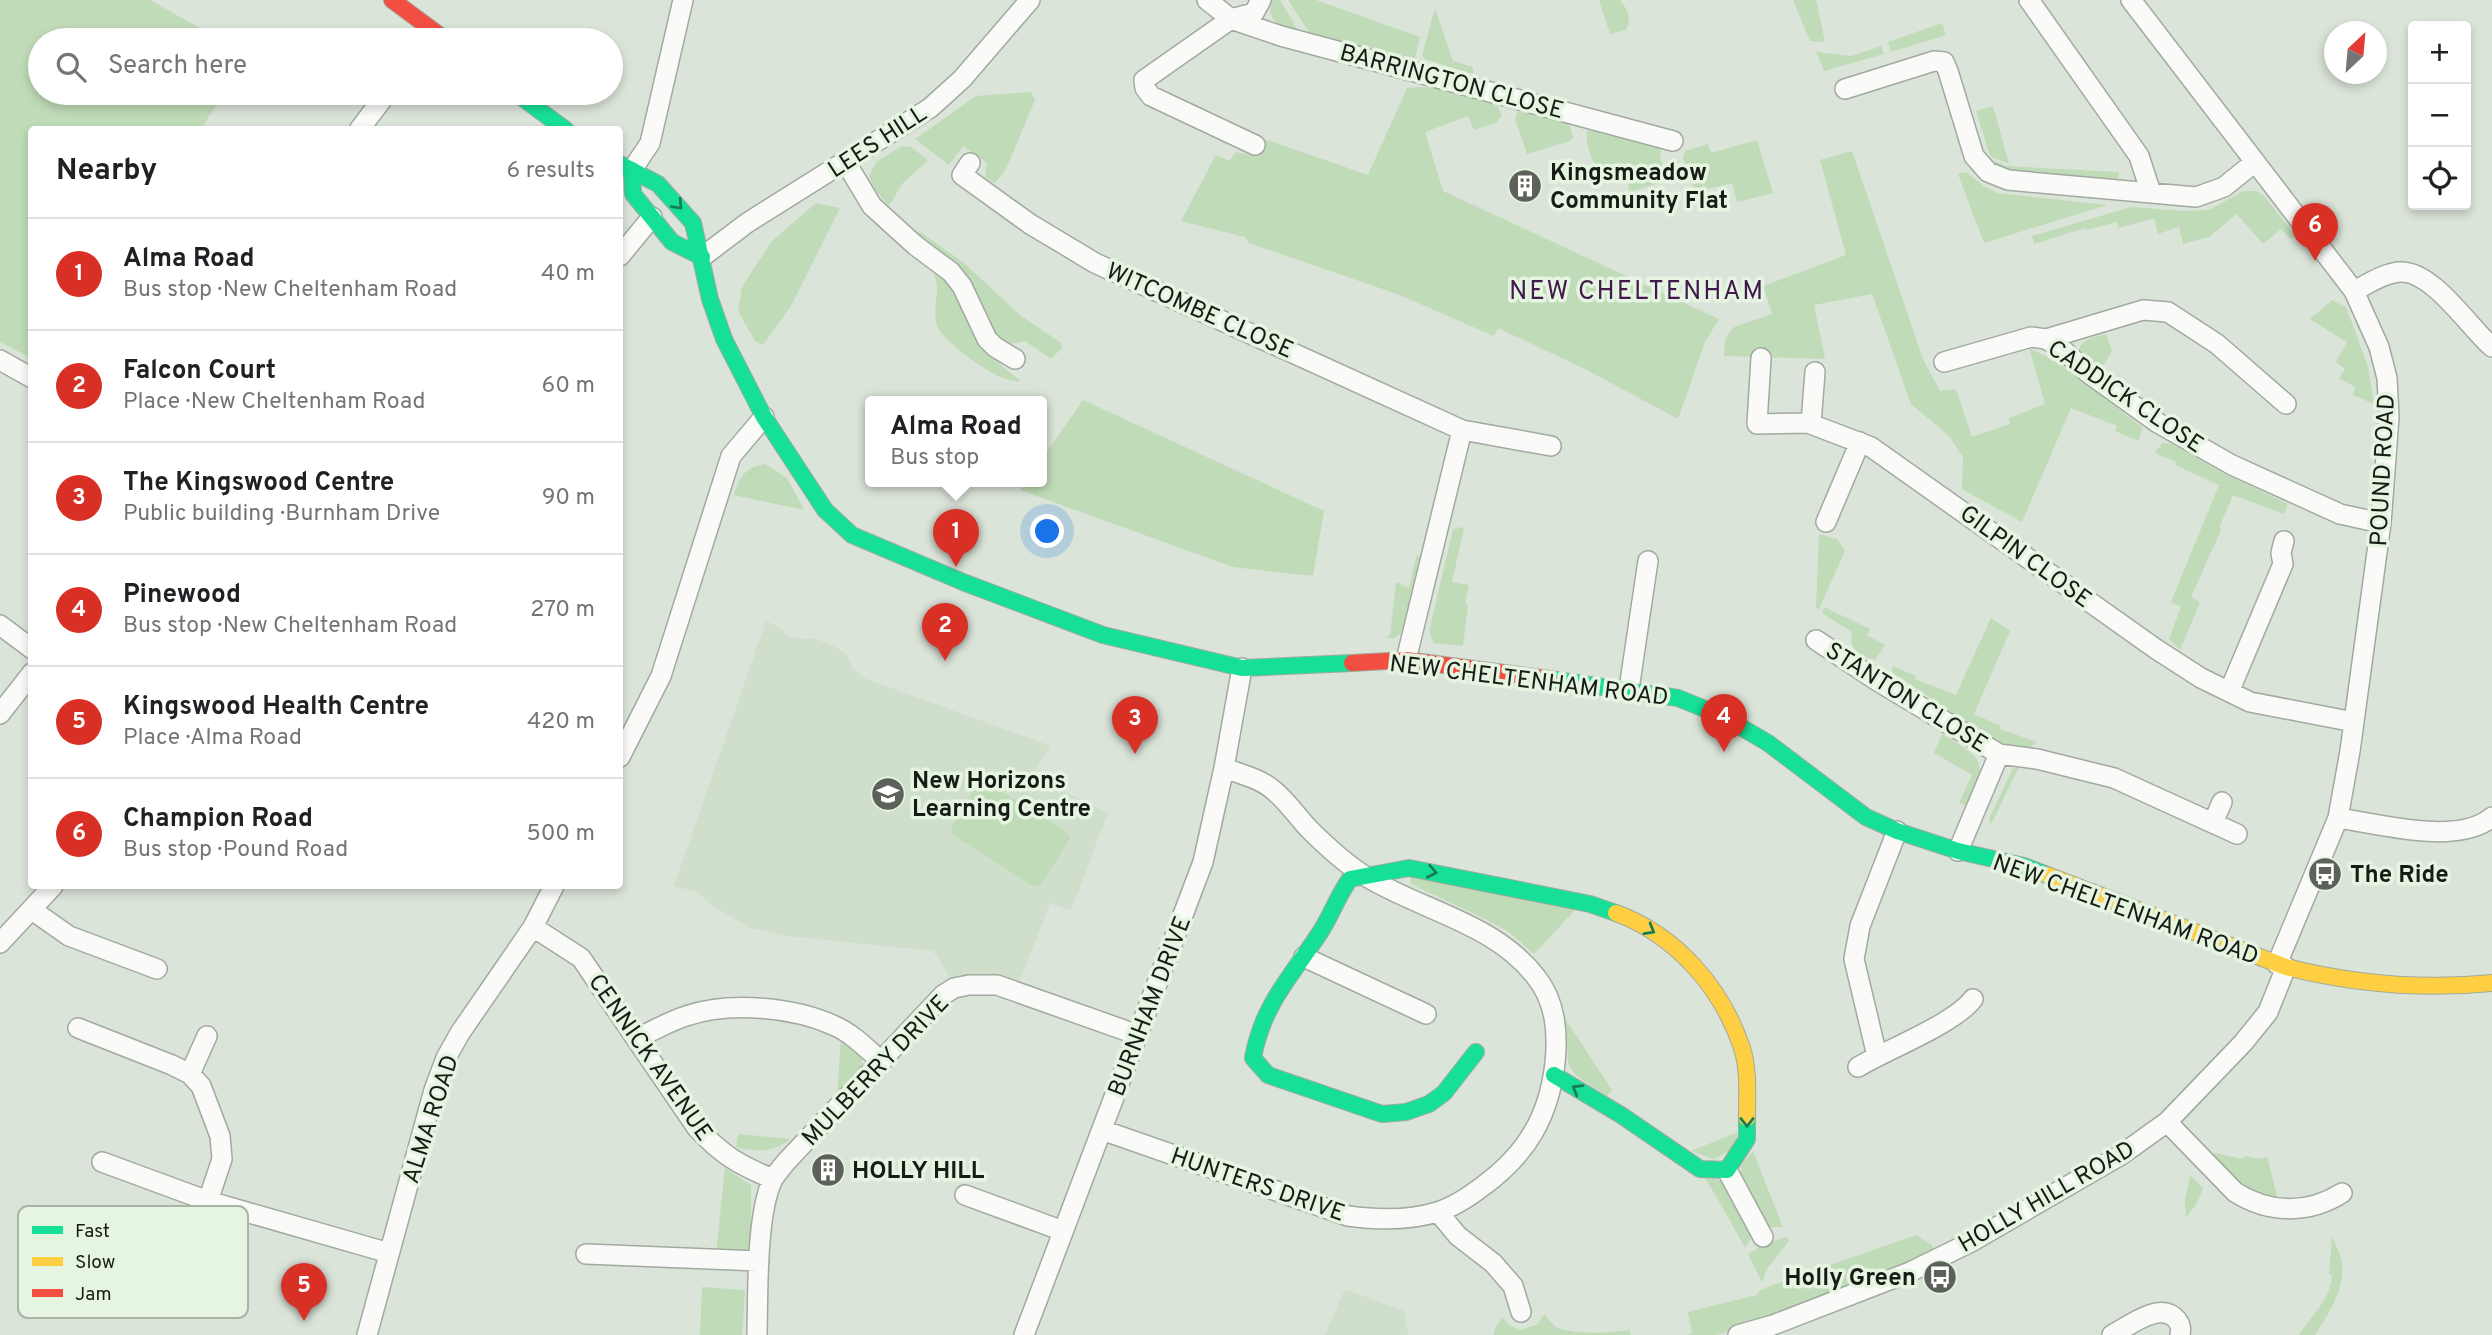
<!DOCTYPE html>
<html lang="en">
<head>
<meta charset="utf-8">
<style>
	:root { --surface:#fff; --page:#f2f2f2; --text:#202124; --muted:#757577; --line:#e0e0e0; --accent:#d93025 }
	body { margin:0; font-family:Overpass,sans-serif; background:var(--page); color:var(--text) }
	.controls { position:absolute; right:21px; top:21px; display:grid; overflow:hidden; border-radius:7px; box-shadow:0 4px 10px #0003 }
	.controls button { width:63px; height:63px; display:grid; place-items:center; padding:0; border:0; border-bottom:2px solid var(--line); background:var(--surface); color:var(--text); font:35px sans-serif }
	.compass { position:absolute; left:2324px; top:21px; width:63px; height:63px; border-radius:50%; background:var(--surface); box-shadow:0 4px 10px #0003; rotate:26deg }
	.you { position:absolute; left:1048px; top:532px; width:24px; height:24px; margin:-18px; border:5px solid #fff; border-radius:50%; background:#1a73e8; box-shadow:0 0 0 10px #1a73e833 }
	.badge { display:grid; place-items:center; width:46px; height:46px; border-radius:50%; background:var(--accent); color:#fff; font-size:23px; font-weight:700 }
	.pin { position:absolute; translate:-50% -58px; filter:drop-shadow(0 2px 4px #0008) }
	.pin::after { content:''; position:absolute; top:37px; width:24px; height:21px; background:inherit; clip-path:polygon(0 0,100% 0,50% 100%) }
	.popup { position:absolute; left:865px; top:396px; width:182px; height:91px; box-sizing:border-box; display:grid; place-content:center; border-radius:7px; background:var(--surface); filter:drop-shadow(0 2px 5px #0005); font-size:23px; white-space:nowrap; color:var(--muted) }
	.popup b { font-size:26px; color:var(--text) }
	.popup::after { content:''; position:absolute; left:50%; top:100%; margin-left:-14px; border:14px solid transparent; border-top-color:var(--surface) }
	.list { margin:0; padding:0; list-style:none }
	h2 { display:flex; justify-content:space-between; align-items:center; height:91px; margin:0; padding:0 28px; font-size:30px }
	h2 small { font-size:23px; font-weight:400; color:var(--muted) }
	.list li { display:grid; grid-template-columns:46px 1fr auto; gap:21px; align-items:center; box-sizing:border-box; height:112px; padding:0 28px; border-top:2px solid var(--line) }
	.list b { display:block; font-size:26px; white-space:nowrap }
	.list p { margin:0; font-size:23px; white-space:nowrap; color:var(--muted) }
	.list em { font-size:23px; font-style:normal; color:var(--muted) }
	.icon { flex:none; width:38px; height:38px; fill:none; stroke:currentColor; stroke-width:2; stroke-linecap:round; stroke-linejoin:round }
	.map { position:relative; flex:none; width:2492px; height:1335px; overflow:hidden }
	.search { position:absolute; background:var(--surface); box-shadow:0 4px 10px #0003; left:28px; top:28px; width:595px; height:77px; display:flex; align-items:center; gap:18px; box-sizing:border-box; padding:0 24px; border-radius:38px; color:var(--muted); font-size:26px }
	.panel { position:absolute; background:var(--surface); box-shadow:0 4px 10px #0003; left:28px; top:126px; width:595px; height:763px; border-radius:7px }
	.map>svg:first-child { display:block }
	.built { fill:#d0dfcc }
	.green { fill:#c0dbb7 }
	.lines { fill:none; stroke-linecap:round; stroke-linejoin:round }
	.street-casing { stroke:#a2a9a0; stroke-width:22 }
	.fast-casing { stroke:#a2a9a0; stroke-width:18 }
	.slow-casing { stroke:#a2a9a0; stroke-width:18 }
	.jam-casing { stroke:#a2a9a0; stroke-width:18 }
	.street { stroke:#fafbf9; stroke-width:19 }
	.fast { stroke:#16e098; stroke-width:16 }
	.slow { stroke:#ffcf43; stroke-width:16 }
	.jam { stroke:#f24e42; stroke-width:16 }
	.oneway { stroke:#167e56 }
	.labels { text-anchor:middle; stroke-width:7; stroke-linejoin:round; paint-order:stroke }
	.street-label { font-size:24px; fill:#171c15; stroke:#e6f5e1 }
	.poi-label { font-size:24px; font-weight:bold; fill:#171c15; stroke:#e6f5e1; text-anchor:start }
	.neighbourhood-label { font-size:26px; letter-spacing:2px; fill:#41194d; stroke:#e6f5e1 }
	.key { fill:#e6f5e1; stroke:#a8b4a4; stroke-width:2 }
	.key-label { font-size:19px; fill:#171c15 }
</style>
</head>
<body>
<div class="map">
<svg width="2492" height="1335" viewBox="0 0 2492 1335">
	<rect width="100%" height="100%" fill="#dbe4d9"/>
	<path class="built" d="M766 621 779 627 787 636 801 639 814 638 834 646 846 654 853 669 864 678 1051 746 1032 775 1108 813 1071 911 1050 903 1018 986 953 982 933 951 787 936 750 928 717 909 697 892 674 886Z
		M1345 1289 1404 1311 1408 1335H1325Z"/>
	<path class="green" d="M0 0H150L221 40H40V93H224L201 129 32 130 31 358 0 342Z
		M1273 0H1280L1300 34C1285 29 1272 26 1270 8Z
		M1288 0H1316L1420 37 1415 58 1413 61H1409L1309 32Z
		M1599 0H1620C1628 10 1632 19 1626 30L1610 34Z
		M1793 0H1816L1825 42 1810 41Z
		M1435 8 1453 61 1473 67V74L1425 59 1422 55Z
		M1942 23 1946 35 1891 52 1888 42Z
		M1881 46 1884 54 1824 71 1816 52 1851 56Z
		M1432 86 1496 103 1502 115 1497 122 1474 130 1468 116 1425 132 1443 191 1719 319 1705 342 1678 419 1585 369 1498 328 1494 336 1397 294 1249 243 1245 237 1181 221 1216 155 1230 161 1236 152 1251 155 1261 138 1368 175 1407 88Z
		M1031 92 1035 100 1006 169 995 183 985 177 987 163 963 146 949 165 915 139 976 96Z
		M1993 106 2009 164 1990 156 1976 111Z
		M1530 110 1569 122 1573 138 1570 141 1527 154 1515 119 1518 112Z
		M1591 130 1661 148 1660 158 1669 180 1630 192 1622 163 1599 169C1591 161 1585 142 1587 131Z
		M1757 140 1773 193 1737 202 1732 183 1700 191 1694 189 1683 158 1685 151 1708 144 1711 153Z
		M902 146 911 147 928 160 902 184 889 206 875 190 869 177 876 162Z
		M1852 151 1923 359 1940 391 1956 389 1972 437 2010 424 2009 418 2045 404 2029 348 2059 363 2141 426 2142 430 2138 441 2115 431 2117 426 2071 408 2022 522 1962 489 1963 457 1949 436 1911 404 1872 294 1814 305 1825 359 1724 356 1725 339 1734 327 1772 314 1763 286 1846 255 1820 160Z
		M1993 160 2006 166 2119 172 2118 181 2016 171 1998 166Z
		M1966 172 1985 187 1998 193 2107 205 1984 243 1958 174Z
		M2243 191H2256L2263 195 2295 235 2290 239 2281 229 2263 244 2237 214 2209 237 2183 244 2179 227 2158 234 2154 218 2119 228 2117 222 2086 230 2085 228 2034 244 2032 236 2131 207 2184 211 2209 210Z
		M816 203 840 208 791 306 763 345 755 341 738 311 742 287 771 242Z
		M915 232 922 233 964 263 1020 315 1061 343 1062 348 1051 359 1025 341 1011 344 1001 343Z
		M932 267C959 288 968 323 988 350 997 363 1009 372 1021 381 1002 386 945 344 937 326 933 315 937 300 937 288 937 281 934 274 932 267Z
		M2332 300 2346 307 2349 315 2368 367 2374 404 2353 395 2355 387 2339 378 2345 369 2336 362 2347 342 2310 319Z
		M2106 334 2112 351 2101 369 2079 350C2082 338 2096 337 2106 334Z
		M1083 400 1324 511 1313 576 1233 567 1020 490 1026 481H1042V459Z
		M2162 443 2172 444 2225 474 2288 504 2284 514 2233 495 2219 528 2221 530 2191 597 2200 602 2180 650 2169 639 2181 607 2171 602 2219 485 2175 465 2176 462 2155 453Z
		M765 464 787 478 804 510 734 495C739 478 745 467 765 464Z
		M1461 527 1464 528 1452 582 1469 585 1465 604 1468 605 1463 646 1434 643 1429 631 1453 530Z
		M1819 534 1837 539 1845 551 1819 609 1816 608Z
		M1417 554 1421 558 1403 631 1395 638H1386L1390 634 1396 582 1409 588Z
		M1824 607 1870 629 1867 635 1885 645 1875 660C1860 656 1848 649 1852 632L1822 613Z
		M1991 618 2010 631 1974 714 2001 726 2000 729 2037 742 2027 750 2004 748 1892 672 1893 666 1916 676 1915 679 1956 695Z
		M1942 734C1983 759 1989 760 1967 806L1959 803 1972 775 1934 753Z
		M2019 767 1991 825 1989 819 2013 768Z
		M986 782 1067 832 1070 838 1041 885 1033 886 953 835 951 828 977 784Z
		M1410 877 1577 908 1534 954 1509 932 1491 922 1411 884Z
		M1566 1020 1612 1090 1607 1096 1575 1075 1568 1063Z
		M841 1039 861 1055C865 1074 850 1085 837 1098Z
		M1738 1132 1733 1149 1714 1159 1691 1151Z
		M738 1134 791 1139C774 1152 755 1153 736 1147Z
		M1753 1151 1783 1227H1767L1741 1178V1165Z
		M2215 1153 2243 1159 2245 1156 2260 1159 2267 1157 2278 1199 2248 1190 2209 1154Z
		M725 1168 751 1185V1244L745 1253 716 1254Z
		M2190 1175 2203 1189 2195 1206 2186 1218 2185 1201Z
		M1703 1176 1725 1182 1753 1236 1745 1248 1715 1194Z
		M1916 1235 1932 1245 1936 1254 1757 1322 1717 1335H1687L1692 1333 1688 1312 1757 1295 1759 1291 1770 1286Z
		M1786 1237 1789 1241 1767 1269 1762 1283 1748 1254 1767 1243Z
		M2332 1237C2336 1245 2341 1255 2342 1263 2345 1290 2328 1314 2315 1335H2299C2312 1315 2331 1299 2332 1274H2329Z
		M702 1287 745 1290 742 1335H700Z
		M1544 1314C1548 1318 1552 1324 1556 1327 1572 1335 1611 1333 1630 1330L1631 1335H1494V1331L1502 1317 1510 1326 1521 1330 1538 1324Z"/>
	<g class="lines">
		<g class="street-casing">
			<path id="street" d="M1207 0 1231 19 1281 36 1673 141
				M2029 0 2139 156 2151 193
				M2131 0 2354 291 2379 347 2387 378 2389 417 2381 523 2350 751 2338 818 2277 964
				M1845 89 1934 61 1944 62 1948 71 1974 156 1988 172 2008 180 2196 197 2224 187 2255 162
				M359 130 387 93
				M1255 145 1151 96 1145 88 1144 80 1231 19 1254 13 1261 0
				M845 161 872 206 916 246 951 272 962 286 987 339 995 347 1015 359
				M970 163 962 175 1030 224 1095 263 1462 430 1551 446
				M632 170 650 143 683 0
				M620 256 652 217
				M702 257 747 223 930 108 962 79 1030 0
				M2354 291C2368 284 2384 273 2400 272 2432 270 2469 327 2492 347
				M2046 339 2143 310 2168 312 2217 344 2286 404
				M1761 358 1757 424 1808 423 1871 447 2156 649 2201 678 2250 702 2354 722
				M0 360 32 378
				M1944 362 2031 337 2046 339 2061 348 2087 372 2158 423 2232 465 2340 514 2381 523
				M1811 424 1815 372
				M1826 522 1860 442
				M0 625 32 649
				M1816 640 1876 680 1999 754 2037 759 2114 778 2237 834
				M1406 660 1462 430
				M1629 689 1648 561
				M2229 692 2283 564 2281 553 2284 541
				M0 714 32 673
				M620 757 661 676 731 456 764 417
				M2338 818C2380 824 2458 846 2492 817
				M2213 823 2222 802
				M1958 851 1999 754
				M32 910 69 936 157 969
				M533 927 581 958 697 1128C722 1155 739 1165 773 1179
				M0 943 53 886
				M1304 957 1426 1014
				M78 1028 172 1065 190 1074 201 1086 220 1136 222 1159 208 1201
				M637 1038C653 1031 670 1021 686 1016 730 1001 794 1007 835 1026 853 1034 867 1049 882 1062
				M1877 1056 1854 959 1860 926 1897 831
				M1858 1067C1888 1049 1954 1024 1973 999
				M190 1074 207 1036
				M2167 1122 2235 1192C2269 1214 2309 1214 2342 1193
				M1102 1130 1348 1216C1377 1220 1408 1221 1437 1212 1454 1207 1470 1196 1483 1186 1527 1154 1549 1116 1555 1063 1558 1033 1556 1002 1536 977 1495 923 1420 910 1365 876 1344 863 1325 845 1308 828 1296 815 1286 800 1272 789 1259 778 1240 774 1224 768
				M102 1162 208 1201 389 1253
				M1727 1170 1763 1237
				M965 1195 1063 1231
				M1438 1212 1458 1236 1493 1263 1513 1286 1521 1312
				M586 1254 759 1261
				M367 1335 434 1090 446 1058 460 1033 533 927 554 886
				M757 1335C758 1295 756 1213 773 1179 777 1173 782 1167 786 1162L943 995 954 988 969 985H997L1138 1035
				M1024 1335 1203 862 1224 768 1242 668
				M1738 1335 1773 1325 1910 1272 1971 1242 2121 1155 2167 1122 2243 1043 2268 1012 2286 967
				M2112 1335C2129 1326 2161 1300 2177 1320 2181 1325 2181 1329 2180 1335"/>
		</g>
		<g class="fast-casing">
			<path id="fast" d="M516 93 566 130
				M620 164 658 184 693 223 710 299 724 339 764 417 825 510 852 535 963 582 1103 635 1242 668 1352 663
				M632 170 633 194 672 242 702 257
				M1549 679 1678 698 1722 716 1768 743 1866 817 1897 831 1958 851 2024 866 2047 875
				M1476 1052 1444 1093 1429 1104 1406 1112 1382 1114 1268 1075 1253 1058C1263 1003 1292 976 1321 931 1332 914 1338 895 1350 879L1409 868 1590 904 1616 913
				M1554 1075 1621 1115 1700 1169 1727 1170 1747 1139V1118"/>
		</g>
		<g class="slow-casing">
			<path id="slow" d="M2047 875 2286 967C2354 984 2422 990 2492 983
				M1616 913C1676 935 1722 988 1742 1048 1749 1070 1747 1095 1747 1118"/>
		</g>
		<g class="jam-casing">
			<path id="jam" d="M392 0 446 40
				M1352 663 1406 660 1549 679"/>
		</g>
		<use href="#street" class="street"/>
		<use href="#fast" class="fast"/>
		<use href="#slow" class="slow"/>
		<use href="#jam" class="jam"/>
	</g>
	<defs><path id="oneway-chevron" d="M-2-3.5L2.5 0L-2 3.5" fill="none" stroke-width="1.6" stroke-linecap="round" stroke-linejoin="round" transform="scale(1.75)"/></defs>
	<g class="oneway">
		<use href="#oneway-chevron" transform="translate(678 205) rotate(47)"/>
		<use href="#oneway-chevron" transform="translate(1432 872) rotate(11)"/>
		<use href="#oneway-chevron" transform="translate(1650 930) rotate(30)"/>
		<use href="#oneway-chevron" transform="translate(1577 1089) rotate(-149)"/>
		<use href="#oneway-chevron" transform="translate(1747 1122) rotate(90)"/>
	</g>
	<defs>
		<g id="building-disc" transform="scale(1.75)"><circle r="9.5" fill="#5c625a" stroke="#e6f5e1"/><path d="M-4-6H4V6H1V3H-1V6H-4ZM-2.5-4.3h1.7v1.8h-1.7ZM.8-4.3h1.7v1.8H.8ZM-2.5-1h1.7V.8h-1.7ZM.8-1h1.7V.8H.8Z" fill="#fff"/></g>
		<g id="school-disc" transform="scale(1.75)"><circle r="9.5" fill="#5c625a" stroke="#e6f5e1"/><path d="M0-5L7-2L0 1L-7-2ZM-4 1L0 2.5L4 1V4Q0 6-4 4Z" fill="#fff"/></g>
		<g id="bus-disc" transform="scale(1.75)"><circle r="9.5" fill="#5c625a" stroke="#e6f5e1"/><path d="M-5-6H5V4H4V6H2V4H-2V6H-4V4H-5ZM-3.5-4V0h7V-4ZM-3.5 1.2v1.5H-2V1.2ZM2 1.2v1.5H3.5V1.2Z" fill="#fff"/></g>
	</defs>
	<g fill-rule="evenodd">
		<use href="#building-disc" x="1525" y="186"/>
		<use href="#school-disc" x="888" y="794"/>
		<use href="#bus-disc" x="2325" y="874"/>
		<use href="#building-disc" x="828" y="1170"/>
		<use href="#bus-disc" x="1940" y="1277"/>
	</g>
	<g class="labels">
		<g class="street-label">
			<text transform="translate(1452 81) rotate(15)" y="8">BARRINGTON CLOSE</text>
			<text transform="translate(877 141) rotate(-33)" y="8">LEES HILL</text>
			<text transform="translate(1200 310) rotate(24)" y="8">WITCOMBE CLOSE</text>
			<text transform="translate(2126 396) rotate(34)" y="8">CADDICK CLOSE</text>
			<text transform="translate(2382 470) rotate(-87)" y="8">POUND ROAD</text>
			<text transform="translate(2026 556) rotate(36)" y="8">GILPIN CLOSE</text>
			<text transform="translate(1529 680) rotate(7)" y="8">NEW CHELTENHAM ROAD</text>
			<text transform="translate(1907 697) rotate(32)" y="8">STANTON CLOSE</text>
			<text transform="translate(2126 909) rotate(20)" y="8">NEW CHELTENHAM ROAD</text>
			<text transform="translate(1149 1006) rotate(-69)" y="8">BURNHAM DRIVE</text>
			<text transform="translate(651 1057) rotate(55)" y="8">CENNICK AVENUE</text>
			<text transform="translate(875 1070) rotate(-46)" y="8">MULBERRY DRIVE</text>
			<text transform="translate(430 1119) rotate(-72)" y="8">ALMA ROAD</text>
			<text transform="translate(1258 1184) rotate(19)" y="8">HUNTERS DRIVE</text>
			<text transform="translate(2046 1196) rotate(-30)" y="8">HOLLY HILL ROAD</text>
		</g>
		<g class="poi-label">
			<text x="1550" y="180">Kingsmeadow<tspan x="1550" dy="28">Community Flat</tspan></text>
			<text x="912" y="788">New Horizons<tspan x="912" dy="28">Learning Centre</tspan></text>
			<text x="2350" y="882">The Ride</text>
			<text x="852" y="1178">HOLLY HILL</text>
			<text x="1916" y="1285" text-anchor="end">Holly Green</text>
		</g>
		<g class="neighbourhood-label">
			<text x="1637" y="299">NEW CHELTENHAM</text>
		</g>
	</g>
	<rect x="18" y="1206" width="230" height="112" rx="10" class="key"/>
	<rect x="32" y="1226" width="31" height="8" fill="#16e098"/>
	<rect x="32" y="1257" width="31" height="9" fill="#ffcf43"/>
	<rect x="32" y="1289" width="31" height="8" fill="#f24e42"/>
	<g class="key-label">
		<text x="75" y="1237">Fast</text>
		<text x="75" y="1268">Slow</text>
		<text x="75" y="1300">Jam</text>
	</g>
</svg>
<div class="controls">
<button>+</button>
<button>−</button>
<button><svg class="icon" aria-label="locate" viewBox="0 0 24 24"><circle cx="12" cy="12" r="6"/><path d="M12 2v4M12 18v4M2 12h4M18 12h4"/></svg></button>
</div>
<svg class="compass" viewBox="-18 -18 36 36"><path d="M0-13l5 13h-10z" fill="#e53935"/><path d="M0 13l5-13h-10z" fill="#757577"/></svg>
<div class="you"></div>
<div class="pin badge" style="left:956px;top:567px">1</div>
<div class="popup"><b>Alma Road</b>Bus stop</div>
<div class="pin badge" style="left:945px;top:661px">2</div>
<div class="pin badge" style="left:1135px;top:754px">3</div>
<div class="pin badge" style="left:1724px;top:752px">4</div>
<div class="pin badge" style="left:304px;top:1321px">5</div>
<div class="pin badge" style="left:2315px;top:261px">6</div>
<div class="search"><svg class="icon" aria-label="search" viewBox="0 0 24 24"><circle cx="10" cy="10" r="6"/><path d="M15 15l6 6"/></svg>Search here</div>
<section class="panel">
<h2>Nearby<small>6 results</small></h2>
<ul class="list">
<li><span class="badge">1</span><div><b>Alma Road</b><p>Bus stop · New Cheltenham Road</p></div><em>40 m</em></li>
<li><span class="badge">2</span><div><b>Falcon Court</b><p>Place · New Cheltenham Road</p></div><em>60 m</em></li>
<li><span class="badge">3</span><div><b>The Kingswood Centre</b><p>Public building · Burnham Drive</p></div><em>90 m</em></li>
<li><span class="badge">4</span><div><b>Pinewood</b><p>Bus stop · New Cheltenham Road</p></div><em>270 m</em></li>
<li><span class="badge">5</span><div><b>Kingswood Health Centre</b><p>Place · Alma Road</p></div><em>420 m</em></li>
<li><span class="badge">6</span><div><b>Champion Road</b><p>Bus stop · Pound Road</p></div><em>500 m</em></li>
</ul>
</section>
</div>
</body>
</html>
